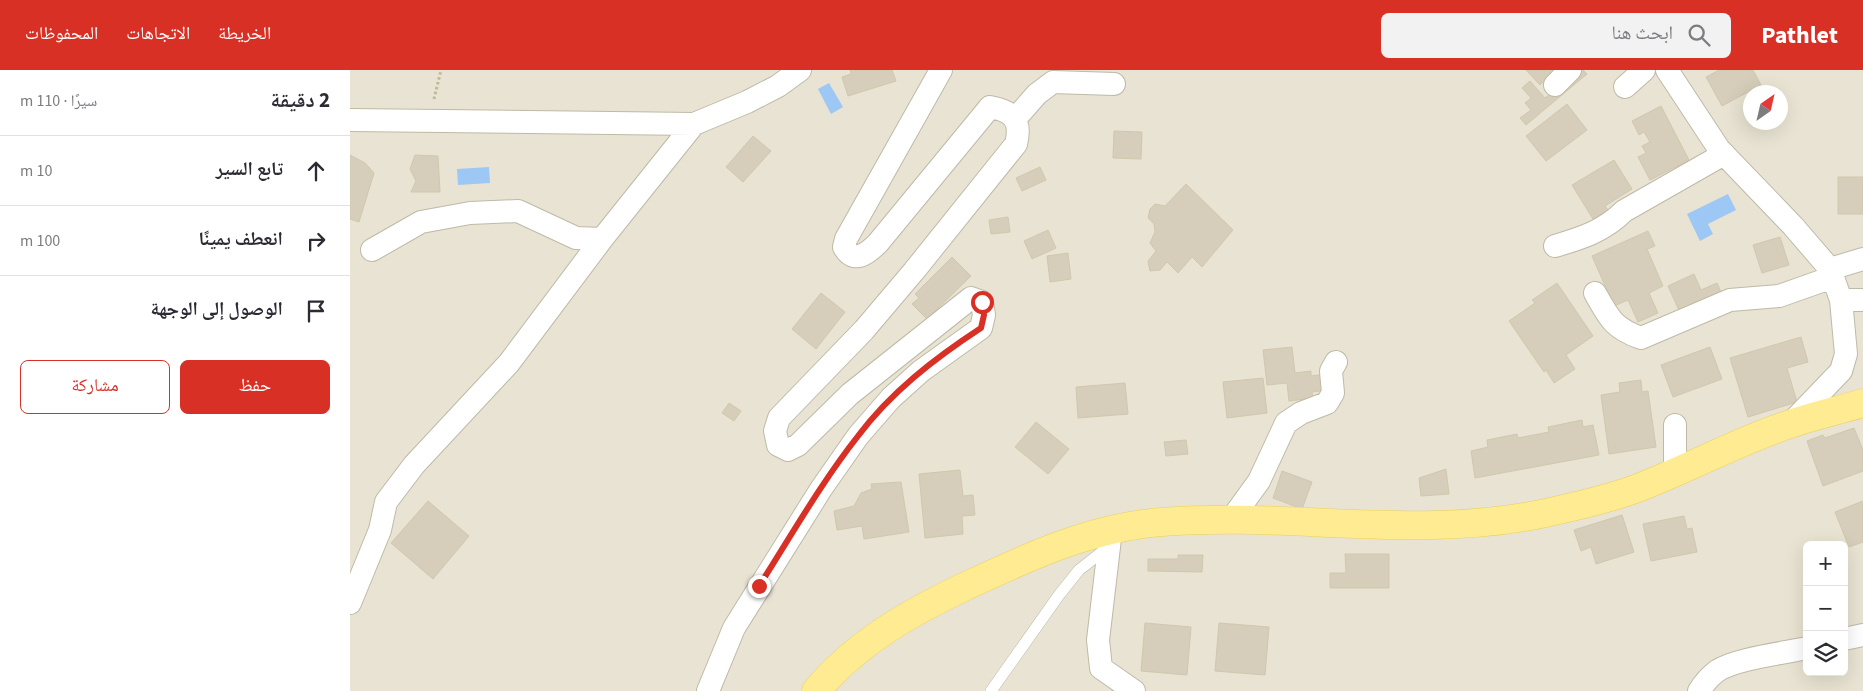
<!DOCTYPE html>
<html lang="ar">
<head>
<meta charset="utf-8">
<style>
	:root { --surface:#fff; --page:#f2f2f3; --text:#2b2b33; --muted:#7c7c81; --line:#e1e1e2; --accent:#d93025 }
	body { margin:0; font-family:"Source Sans 3","Noto Naskh Arabic",sans-serif; background:var(--page); color:var(--text); direction:rtl }
	.controls { position:absolute; right:15px; bottom:15px; display:grid; overflow:hidden; border-radius:8px; box-shadow:0 5px 20px #0002 }
	.controls button { width:45px; height:45px; display:grid; place-items:center; padding:0; border:0; border-bottom:1px solid var(--line); background:var(--surface); color:var(--text); font:25px sans-serif }
	.compass { position:absolute; left:1393px; top:15px; width:45px; height:45px; border-radius:50%; background:var(--surface); box-shadow:0 5px 20px #0002; rotate:34deg }
	.stop { position:absolute; width:15px; height:15px; margin:-11px; border:4px solid #d93025; border-radius:50%; background:#fff }
	.stop.end { background:#d93025; border-color:#fff; box-shadow:0 1px 5px #0008 }
	.list { margin:0; padding:0; list-style:none }
	h2 { display:flex; justify-content:space-between; align-items:center; height:65px; margin:0; padding:0 20px; font-size:21px }
	h2 small { font-size:16px; font-weight:400; color:var(--muted) }
	.list li { display:grid; grid-template-columns:32px 1fr auto; gap:15px; align-items:center; box-sizing:border-box; height:70px; padding:0 20px; border-top:1px solid var(--line) }
	.list b { display:block; font-size:19px; white-space:nowrap }
	.list em { font-size:16px; font-style:normal; color:var(--muted) }
	.actions { display:flex; gap:10px; padding:15px 20px }
	.actions a { flex:1; padding:11px 0; border:1px solid var(--accent); border-radius:8px; text-align:center; font-size:18px; color:var(--accent) }
	.actions .main { background:var(--accent); color:#fff }
	.icon { flex:none; width:28px; height:28px; fill:none; stroke:currentColor; stroke-width:2; stroke-linecap:round; stroke-linejoin:round }
	.map { position:relative; flex:none; width:1513px; height:621px; overflow:hidden; direction:ltr }
	header { display:flex; align-items:center; gap:30px; box-sizing:border-box; height:70px; padding:0 25px; background:var(--accent); color:#fff }
	header strong { font-size:24px }
	nav { display:flex; gap:28px; margin-inline-start:auto; font-size:18px }
	.search { width:350px; height:45px; background:var(--page); display:flex; align-items:center; gap:12px; box-sizing:border-box; padding:0 18px; border-radius:8px; color:var(--muted); font-size:19px }
	main { display:flex }
	aside { flex:1; background:var(--surface) }
	.map>svg:first-child { display:block }
	.residential { fill:#e8e3d2; fill-rule:evenodd }
	.water { fill:#9dc7f4 }
	.building { fill:#d6ceba; stroke:#d1c7ac }
	.lines { fill:none; stroke-linecap:round; stroke-linejoin:round }
	.lane-casing { stroke:#bfbaa7; stroke-width:12 }
	.street-casing { stroke:#bfbaa7; stroke-width:24 }
	.primary-casing { stroke:#eacf5c; stroke-width:29 }
	.path { stroke:#c2b797; stroke-width:3; stroke-dasharray:2.5 2.5; stroke-linecap:butt }
	.lane { stroke:#fff; stroke-width:11 }
	.street { stroke:#fff; stroke-width:22 }
	.primary { stroke:#ffec92; stroke-width:28 }
	.route { stroke:#d93025; stroke-width:6 }
</style>
</head>
<body>
<header>
<strong>Pathlet</strong>
<div class="search"><svg class="icon" aria-label="search" viewBox="0 0 24 24"><circle cx="10" cy="10" r="6"/><path d="M15 15l6 6"/></svg>ابحث هنا</div>
<nav><a>الخريطة</a><a>الاتجاهات</a><a>المحفوظات</a></nav>
</header>
<main>
<div class="map">
<svg width="1513" height="621" viewBox="0 0 1513 621">
	<rect width="100%" height="100%" fill="#f3f1e5"/>
	<path class="residential" d="M0 0H1513V621H0ZM1400 22H1430V52H1400ZM1457 475H1494V602H1457Z"/>
	<path class="water" d="M479 13 493 37 481 44 468 19Z
		M139 97 140 113 108 115 107 99Z
		M1378 124 1386 140 1358 154 1363 164 1350 171 1337 144Z"/>
	<path class="building" d="M500 0H542L546 11 498 26 492 7 501 4Z
		M1176 0H1205L1190 15Z
		M1229 0H1233L1237 4 1176 55 1170 48 1181 40 1175 33 1181 28 1172 18 1180 11 1195 28Z
		M1369 0H1403L1411 15 1372 36 1356 7Z
		M1217 34 1237 60 1196 91 1176 66Z
		M1311 36 1339 90 1300 110 1288 87 1296 83 1292 76 1300 72 1294 62 1289 65 1282 51Z
		M764 61 792 62 791 89 763 88Z
		M403 66 421 81 393 112 376 97Z
		M0 85 15 93 24 103 9 152 0 149Z
		M65 85 88 86 90 122H61L66 111 60 99Z
		M1264 90 1282 119 1255 136 1258 140 1243 149 1222 115Z
		M690 97 696 110 672 121 666 108Z
		M1488 107H1513V144H1488Z
		M836 114 883 160 852 197 842 187 828 203 817 192 810 200 800 201 798 191 806 181 800 173 805 162 804 154 798 148 800 139 805 134 815 136Z
		M658 147 660 162 641 164 639 150Z
		M698 160 706 178 682 189 674 171Z
		M1298 161 1305 176 1297 179 1313 216 1299 223 1308 243 1288 252 1278 230 1264 236 1242 186Z
		M1430 167 1439 195 1412 203 1403 175Z
		M718 183 721 209 700 212 697 186Z
		M602 187 621 206 577 249 562 234 569 228 565 224Z
		M1344 204 1351 220 1367 213 1374 229 1332 247 1318 216Z
		M1207 213 1243 266 1216 285 1225 299 1204 313 1196 300 1194 302 1159 251 1185 233 1182 230Z
		M471 223 495 242 466 279 442 259Z
		M1451 267 1458 292 1437 298 1447 332 1398 347 1380 288Z
		M942 277 945 303 961 301V306L977 304 978 320 962 322 963 328 939 331 937 313 917 315 913 280Z
		M1360 277 1372 309 1323 327 1311 295Z
		M913 308 917 343 877 348 873 312Z
		M1291 310 1292 322 1298 321 1306 377 1259 384 1251 325 1270 322 1269 313Z
		M775 313 778 344 728 348 726 317Z
		M379 333 391 341 384 351 372 343Z
		M1232 350 1233 357 1243 355 1249 385 1125 408 1121 381 1138 377 1137 370 1167 364 1168 368 1199 362 1198 357Z
		M686 352 719 379 698 404 665 377Z
		M1504 358 1513 380V401L1473 416 1457 371 1473 365 1475 368Z
		M836 370 838 384 816 386 814 372Z
		M1096 399 1099 424 1071 426 1069 408Z
		M610 400 613 426 623 425 625 445 612 446 613 464 575 468 569 404Z
		M932 401 962 412 952 439 923 428Z
		M551 412 559 462 514 469 512 456 487 460 484 441 504 436 511 423 522 419 521 414Z
		M78 431 119 466 83 509 41 473Z
		M1513 431V472L1499 477 1485 442Z
		M1272 445 1284 482 1246 494 1241 477 1231 481 1224 460Z
		M1334 446 1337 459 1342 458 1347 482 1301 491 1293 454Z
		M995 484H1039V518H980V503H996Z
		M828 485H853L852 502 798 501V489H828Z
		M795 553 841 557 837 605 791 601Z
		M869 553 919 557 915 605 865 601Z"/>
	<g class="lines">
		<g class="lane-casing">
			<path id="lane" d="M641 621 709 525 729 500 757 478"/>
		</g>
		<g class="street-casing">
			<path id="street" d="M1317 0 1369 79 1443 156 1480 199 1491 230 1496 284 1491 301 1441 353
				M1205 15 1220 0
				M1275 17 1294 0
				M665 49 687 24 703 12 764 14
				M0 50 344 54 397 32 428 16 450 0
				M1205 176C1232 168 1254 161 1274 141L1374 84
				M22 180 71 152 120 143 168 141 226 168 252 169
				M1480 199 1513 189
				M1245 223C1259 248 1263 258 1291 268L1380 230 1429 226 1483 207
				M1491 230H1513
				M1325 403V355
				M880 451 909 411 936 353 951 343 977 333 983 323 981 301 986 292
				M761 460 748 570 751 598 784 621
				M0 533 30 460 36 432 64 395 159 293 252 169 344 54
				M1494 569 1513 565
				M358 621 384 558 471 419 508 366 541 328 571 301 631 258 634 245 632 232 621 228 500 324 448 375 438 380 428 375 425 361 429 348 514 260 564 201 666 74C672 50 663 41 640 37L528 173C518 183 504 195 494 177L496 169 591 0
				M1349 621C1354 613 1359 607 1367 601 1385 589 1434 583 1457 578"/>
		</g>
		<g class="primary-casing">
			<path id="primary" d="M466 621C506 573 561 542 616 516 678 487 742 457 812 452 936 442 1061 469 1186 445 1219 438 1256 430 1288 418 1340 398 1390 370 1443 353 1466 345 1490 340 1513 333"/>
		</g>
		<path class="path" d="M84 29 91 0"/>
		<use href="#lane" class="lane"/>
		<use href="#street" class="street"/>
		<use href="#primary" class="primary"/>
	</g>
	<g class="lines">
		<path class="route" d="M409 516C441 466 471 413 508 366 541 322 585 288 631 258L634 245 632 232"/>
	</g>
</svg>
<div class="controls">
<button>+</button>
<button>−</button>
<button><svg class="icon" aria-label="layers" viewBox="0 0 24 24"><path d="M12 4l9 5-9 5-9-5zM3 14l9 5 9-5"/></svg></button>
</div>
<svg class="compass" viewBox="-18 -18 36 36"><path d="M0-13l5 13h-10z" fill="#e53935"/><path d="M0 13l5-13h-10z" fill="#7c7c81"/></svg>
<div class="stop" style="left:632px;top:232px"></div>
<div class="stop end" style="left:409px;top:516px"></div>
</div>
<aside>
<h2>2 دقيقة<small>سيرًا · 110 m</small></h2>
<ul class="list">
<li><svg class="icon" aria-label="ahead" viewBox="0 0 24 24"><path d="M12 20V5M6 11l6-6 6 6"/></svg><div><b>تابع السير</b></div><em>10 m</em></li>
<li><svg class="icon" aria-label="right" viewBox="0 0 24 24"><path d="M7 20v-9h11M14 6l5 5-5 5"/></svg><div><b>انعطف يمينًا</b></div><em>100 m</em></li>
<li><svg class="icon" aria-label="arrive" viewBox="0 0 24 24"><path d="M6 21V4h12l-3 4 3 4H6"/></svg><div><b>الوصول إلى الوجهة</b></div></li>
</ul>
<div class="actions"><a class="main">حفظ</a><a>مشاركة</a></div>
</aside>
</main>
</body>
</html>
